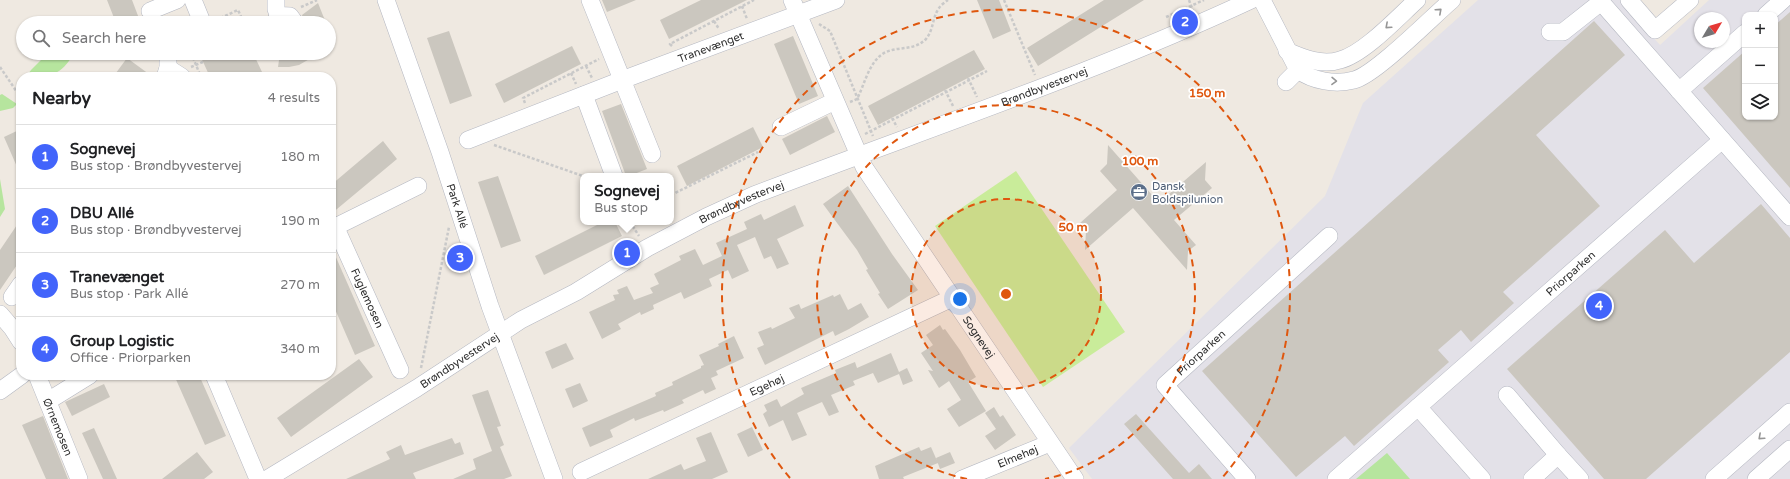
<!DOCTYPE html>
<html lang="en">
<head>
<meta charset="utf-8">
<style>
	:root { --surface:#fff; --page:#f2f2f2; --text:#202124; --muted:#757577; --line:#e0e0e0; --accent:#4264fb }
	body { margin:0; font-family:"Varela Round",sans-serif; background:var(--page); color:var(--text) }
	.controls { position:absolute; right:12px; top:12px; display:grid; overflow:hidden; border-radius:8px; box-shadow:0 1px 3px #0004 }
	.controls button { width:36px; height:36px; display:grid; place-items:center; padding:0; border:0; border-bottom:1px solid var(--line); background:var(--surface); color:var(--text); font:20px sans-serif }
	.compass { position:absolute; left:1694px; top:12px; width:36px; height:36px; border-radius:50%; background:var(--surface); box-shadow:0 1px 3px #0004; rotate:52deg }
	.you { position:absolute; left:960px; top:299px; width:14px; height:14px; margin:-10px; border:3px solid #fff; border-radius:50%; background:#1a73e8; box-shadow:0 0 0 6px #1a73e833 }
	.badge { display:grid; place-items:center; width:26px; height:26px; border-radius:50%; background:var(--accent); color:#fff; font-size:13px; font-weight:700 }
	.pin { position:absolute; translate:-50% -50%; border:2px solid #fff; box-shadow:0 1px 4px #0006 }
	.popup { position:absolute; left:580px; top:173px; width:94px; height:52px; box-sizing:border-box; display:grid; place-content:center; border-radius:8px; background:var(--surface); filter:drop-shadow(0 1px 3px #0005); font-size:13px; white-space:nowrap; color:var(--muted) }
	.popup b { font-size:15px; color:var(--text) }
	.popup::after { content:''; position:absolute; left:50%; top:100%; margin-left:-8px; border:8px solid transparent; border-top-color:var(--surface) }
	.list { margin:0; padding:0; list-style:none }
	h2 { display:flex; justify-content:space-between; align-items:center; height:52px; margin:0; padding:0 16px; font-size:17px }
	h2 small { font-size:13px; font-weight:400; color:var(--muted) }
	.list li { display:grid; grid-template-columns:26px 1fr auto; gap:12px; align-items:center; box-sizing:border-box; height:64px; padding:0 16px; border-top:1px solid var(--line) }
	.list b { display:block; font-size:15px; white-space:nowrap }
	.list p { margin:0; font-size:13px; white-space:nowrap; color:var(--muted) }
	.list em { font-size:13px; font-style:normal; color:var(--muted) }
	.icon { flex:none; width:22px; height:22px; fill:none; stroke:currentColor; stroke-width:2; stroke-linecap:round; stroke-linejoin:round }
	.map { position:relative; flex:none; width:1790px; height:479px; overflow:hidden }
	.search { position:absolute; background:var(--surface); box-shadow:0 1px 3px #0004; left:16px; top:16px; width:320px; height:44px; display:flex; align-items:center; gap:10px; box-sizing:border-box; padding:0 14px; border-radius:22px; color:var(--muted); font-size:15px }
	.panel { position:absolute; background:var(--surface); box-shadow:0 1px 3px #0004; left:16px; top:72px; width:320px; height:308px; border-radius:16px }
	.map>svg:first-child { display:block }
	.industrial { fill:#e3e1e8; fill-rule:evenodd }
	.green { fill:#b6e59e }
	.pitch { fill:#c9ec9a }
	.building { fill:#cbc7bf }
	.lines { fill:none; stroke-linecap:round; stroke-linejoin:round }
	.minor-casing { stroke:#b4b7c1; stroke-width:18 }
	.path { stroke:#c9c9c9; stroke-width:2.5; stroke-dasharray:3 2; stroke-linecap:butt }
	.minor { stroke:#fff; stroke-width:17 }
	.oneway { stroke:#969696 }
	.ring { fill:none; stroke:#df570e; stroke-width:2; stroke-dasharray:7 5 }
	.labels { text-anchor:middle; stroke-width:3.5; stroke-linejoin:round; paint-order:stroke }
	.street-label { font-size:11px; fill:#2e2e2e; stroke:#fff }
	.service-label { font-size:11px; fill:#4e5e75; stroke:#fff; text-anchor:start }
	.centre { fill:#df570e; stroke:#fff; stroke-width:2 }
	.ring-label { font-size:12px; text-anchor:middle; font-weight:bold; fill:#df570e; stroke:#fff; stroke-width:3.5; stroke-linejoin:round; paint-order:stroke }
</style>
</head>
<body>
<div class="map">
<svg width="1790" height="479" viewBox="0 0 1790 479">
	<rect width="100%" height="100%" fill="#efe9e1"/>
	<path class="industrial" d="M1478 0H1620L1660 45 1709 0H1790V479H1092L1069 448 1325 196 1363 103ZM1745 15H1775V117H1745ZM1700 18H1724V42H1700Z"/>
	<path class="green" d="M48 53H74C61 76 50 77 26 77L31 70Z
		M2 94 17 104 13 108 0 111V95Z
		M0 179 5 209 0 217Z
		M1387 453 1410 479H1356Z"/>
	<path class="pitch" d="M1016 171 1125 332 1043 387 935 226Z"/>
	<path class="building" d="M107 0H132L140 21 135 23H116Z
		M602 0H636L607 12Z
		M701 0H747L669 39 660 20Z
		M977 0H999L1011 31 993 39Z
		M1104 0H1144L1038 66 1027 48Z
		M318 3 326 23H305L302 15Z
		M1790 12V188L1703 88 1745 51V117H1775V25Z
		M1594 21 1625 55 1536 135 1600 206 1503 292 1514 303 1471 342 1461 330 1438 350 1449 362 1354 446 1345 436 1296 477 1202 371Z
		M449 31 472 96 450 104 427 38Z
		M793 36 818 96 799 104 774 44Z
		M572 46 581 64 504 103 495 84Z
		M974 50 985 69 878 125 868 106Z
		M199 53H253L262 72 250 77H210Z
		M280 53H320L299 65 289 67H278Z
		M127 58 153 77H113Z
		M621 104 647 169 629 176H626L602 111Z
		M827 116 835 132 790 155 782 139Z
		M753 127 763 147 687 186 677 166Z
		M21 129V176L4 137Z
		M383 141 397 159 331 214V185Z
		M1108 145 1153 196 1156 194 1162 200 1206 162 1205 180 1212 188 1174 220 1196 245 1188 251 1187 270 1133 208 1085 250 1086 231 1080 223 1117 190 1100 171 1107 164Z
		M498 176 521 241 501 248 478 182Z
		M848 186 892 254 918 290 888 309 878 294 880 293 866 270 868 269 857 250 823 204Z
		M1761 204 1790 238V352L1646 479H1604L1507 369 1665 230 1694 263Z
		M795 205 804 226 777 239 789 264 777 269 771 256 764 259 755 237 737 245 749 271 732 279 728 270 709 279 712 286 684 299 681 292 653 305 654 309 641 315 640 312 618 324 621 329 602 339 589 312 615 300 613 295 619 294 617 290 627 286 634 300 653 293 650 288 659 284 654 274 681 260 679 256 695 249 703 265 722 256 716 243 747 229 744 222 761 214 764 220Z
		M21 219V259L0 290V250Z
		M603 222H615L622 236 544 275 535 256Z
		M331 246 375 346 355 355 331 300Z
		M840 294 848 310 861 303 869 317 849 329 835 336 833 331 765 365 757 348 764 345 758 332 771 327 772 329 795 318 789 308 799 304 801 309 833 295 834 297Z
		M940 325 943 330 945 329 960 350 976 377 968 382 986 411 959 427 947 409 961 400 949 381 939 388 928 370 933 371 921 353 933 345 926 335Z
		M734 336 744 358 716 371 718 375 711 378 716 389 705 394 703 390 682 400 684 403 664 412 663 410 635 421 634 418 610 430 613 437 590 447 582 428 656 396 655 393 673 385 672 382 701 368V366L704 365 699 355 719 346 718 344Z
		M566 343 574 359 552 369 545 352Z
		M891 353 899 372 907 368 913 381 903 385 899 374 878 383 873 373 853 381 855 385 831 395 839 412 829 416 822 402 797 413 807 435 792 441 783 420 769 427 763 414 767 411 764 405 777 399 781 407 804 394 801 388 836 373 835 370 855 362 857 368Z
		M359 359 373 377 291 437 277 418Z
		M174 375H199L226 436 205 445Z
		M580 383 588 401 573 408 565 389Z
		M104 384 110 397 72 416 65 402Z
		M488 390 501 426 497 427 504 445 500 447 512 476 504 479H453L476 469 473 459 492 451 472 395Z
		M994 407 1000 417 1003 415 1016 435 995 450 985 436 996 429 985 413Z
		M1136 414 1189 473 1199 464 1212 479H1173L1124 424Z
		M43 416 68 479H46L22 425Z
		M752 427 763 450 748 457 737 434Z
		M94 428 117 479H103L82 433Z
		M711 432 728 472 712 479H648L681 464 684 470 706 461 696 438Z
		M452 438 455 444 460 442 464 454 413 473 416 479H346L390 459 386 452 401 445 405 455Z
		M919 447 921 451 931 447 938 463 903 477 904 479H879L875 466Z
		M197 452 213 472 204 479H162Z
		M950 452 955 463 940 469 936 458Z"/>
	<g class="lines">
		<g class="minor-casing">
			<g id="minor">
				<path d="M193 0 202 22 199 23"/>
				<path d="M276 0V9L279 17"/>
				<path id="s1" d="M386 0 440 152 490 306 554 479"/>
				<path d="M590 0 652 154"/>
				<path id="s2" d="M792 0 864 167 1075 479"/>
				<path d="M1262 0 1298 70 1286 82"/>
				<path d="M1629 0 1655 30 1690 0"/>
				<path d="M150 11 177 0"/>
				<path d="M1766 15 1783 0"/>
				<path d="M275 23C277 16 283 15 290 16L295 23"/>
				<path d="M1550 32H1563L1601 2 1790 217"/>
				<path d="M1287 51C1303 58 1322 66 1340 60 1364 54 1398 17 1417 0"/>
				<path d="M168 68 182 77"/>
				<path d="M1298 70C1313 81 1335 85 1354 80 1375 75 1432 17 1452 0"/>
				<path d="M165 77 168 68V53"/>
				<path d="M1679 91 1745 33"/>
				<path d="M584 95 614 176"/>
				<path d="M781 127 835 101"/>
				<path id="s3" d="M468 140 622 80 836 0"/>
				<path id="s4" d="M335 226 400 370"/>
				<path d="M331 229 418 186"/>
				<path d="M12 297 21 284"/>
				<path d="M0 314 12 328 21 342"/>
				<path id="s5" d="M37 375 79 479"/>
				<path d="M214 375 258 479"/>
				<path d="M0 391 22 375"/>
				<path d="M1507 395 1558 455"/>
				<path d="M48 401 90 375"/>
				<path d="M1418 407 1482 479"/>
				<path id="s6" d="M581 472 952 298"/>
				<path id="s7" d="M267 479 417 388 521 320 576 292 647 248 706 217 754 195C920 131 1090 75 1251 0"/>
				<path id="s8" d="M962 479 1050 443"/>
				<path id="s9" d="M1247 479 1165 385 1329 236"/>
				<path id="s10" d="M1336 479 1722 140"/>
				<path d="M1532 479 1558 455 1580 479"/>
				<path d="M1714 479 1790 412"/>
				<path d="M1756 479 1790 449"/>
			</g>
		</g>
		<path class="path" d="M1004 0 1035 75
			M1189 0 1193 11
			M742 6 747 19
			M301 7 317 0
			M1166 17 1204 0
			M216 20 238 10 244 23
			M714 21 719 29
			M819 24 830 31 873 136
			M672 46 670 44 754 0
			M191 53 201 77
			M586 66 592 78
			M0 67 21 98
			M191 67 203 62
			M571 73 576 84
			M968 78 977 97
			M945 90 953 106
			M850 102 857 99C865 84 869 60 886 52 900 46 914 51 926 39 934 29 932 18 939 8 941 5 945 2 948 0
			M525 103 523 98 599 59
			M892 118 897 127
			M865 134 987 71
			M494 145 583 176
			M671 195 758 152
			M630 222 639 236
			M421 368 449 227"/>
		<use href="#minor" class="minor"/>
	</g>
	<defs><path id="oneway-chevron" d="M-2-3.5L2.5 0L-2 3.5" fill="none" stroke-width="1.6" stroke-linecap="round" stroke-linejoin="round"/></defs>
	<g class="oneway">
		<use href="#oneway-chevron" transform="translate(1439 11) rotate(-42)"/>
		<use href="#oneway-chevron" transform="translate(1388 26) rotate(138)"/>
		<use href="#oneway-chevron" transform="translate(1334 81) rotate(1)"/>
		<use href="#oneway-chevron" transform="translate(1761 437) rotate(138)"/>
	</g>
	<circle cx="1006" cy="294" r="95" fill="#df570e" fill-opacity=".12"/>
	<g class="ring">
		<circle cx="1006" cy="294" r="95"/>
		<path d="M967 479A189 189 0 1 1 1045 479"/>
		<path d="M790 478A284 284 0 1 1 1222 478"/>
	</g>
	<defs>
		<g id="office-disc" transform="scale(0.9)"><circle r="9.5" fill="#5c6f8a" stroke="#fff"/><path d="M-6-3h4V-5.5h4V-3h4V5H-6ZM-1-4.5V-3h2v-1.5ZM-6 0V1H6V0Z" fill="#fff"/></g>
	</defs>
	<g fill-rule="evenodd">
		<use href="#office-disc" x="1139" y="192"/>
	</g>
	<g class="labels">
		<g class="street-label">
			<text dy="4" stroke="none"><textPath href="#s3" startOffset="260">Tranevænget</textPath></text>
			<text dy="4" stroke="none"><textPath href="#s7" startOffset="874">Brøndbyvestervej</textPath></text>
			<text dy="4" stroke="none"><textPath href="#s7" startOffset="550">Brøndbyvestervej</textPath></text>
			<text dy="4" stroke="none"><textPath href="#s1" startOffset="218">Park Allé</textPath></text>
			<text dy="4" stroke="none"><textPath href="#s10" startOffset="312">Priorparken</textPath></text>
			<text dy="4" stroke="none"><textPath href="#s4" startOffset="79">Fuglemosen</textPath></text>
			<text dy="4" stroke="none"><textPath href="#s2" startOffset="387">Sognevej</textPath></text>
			<text dy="4" stroke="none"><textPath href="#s9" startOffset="173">Priorparken</textPath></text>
			<text dy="4" stroke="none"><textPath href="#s7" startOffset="226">Brøndbyvestervej</textPath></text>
			<text dy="4" stroke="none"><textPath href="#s6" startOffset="205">Egehøj</textPath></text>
			<text dy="4" stroke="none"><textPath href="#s5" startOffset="56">Ørnemosen</textPath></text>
			<text dy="4" stroke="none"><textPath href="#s8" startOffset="60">Elmehøj</textPath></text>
		</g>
		<g class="service-label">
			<text x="1152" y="190">Dansk<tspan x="1152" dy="13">Boldspilunion</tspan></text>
		</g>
	</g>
	<circle cx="1006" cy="294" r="6" class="centre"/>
	<g class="ring-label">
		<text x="1207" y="97">150 m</text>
		<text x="1140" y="165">100 m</text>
		<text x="1073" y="231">50 m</text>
	</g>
</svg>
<div class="controls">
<button>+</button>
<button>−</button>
<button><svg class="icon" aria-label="layers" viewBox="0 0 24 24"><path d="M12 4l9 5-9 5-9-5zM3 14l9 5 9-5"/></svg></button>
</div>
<svg class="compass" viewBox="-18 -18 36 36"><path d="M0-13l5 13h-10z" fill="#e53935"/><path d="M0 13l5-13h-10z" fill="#757577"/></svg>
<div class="you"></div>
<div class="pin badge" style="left:627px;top:253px">1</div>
<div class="popup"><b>Sognevej</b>Bus stop</div>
<div class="pin badge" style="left:1185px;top:22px">2</div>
<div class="pin badge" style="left:460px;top:258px">3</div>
<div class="pin badge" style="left:1599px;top:306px">4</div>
<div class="search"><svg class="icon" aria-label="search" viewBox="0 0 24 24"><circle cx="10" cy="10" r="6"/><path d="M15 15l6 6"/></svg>Search here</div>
<section class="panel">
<h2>Nearby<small>4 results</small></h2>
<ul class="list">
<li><span class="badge">1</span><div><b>Sognevej</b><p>Bus stop · Brøndbyvestervej</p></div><em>180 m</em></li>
<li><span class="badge">2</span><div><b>DBU Allé</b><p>Bus stop · Brøndbyvestervej</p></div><em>190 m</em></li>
<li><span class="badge">3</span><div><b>Tranevænget</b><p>Bus stop · Park Allé</p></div><em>270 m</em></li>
<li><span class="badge">4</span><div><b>Group Logistic</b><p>Office · Priorparken</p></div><em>340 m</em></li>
</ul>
</section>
</div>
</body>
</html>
